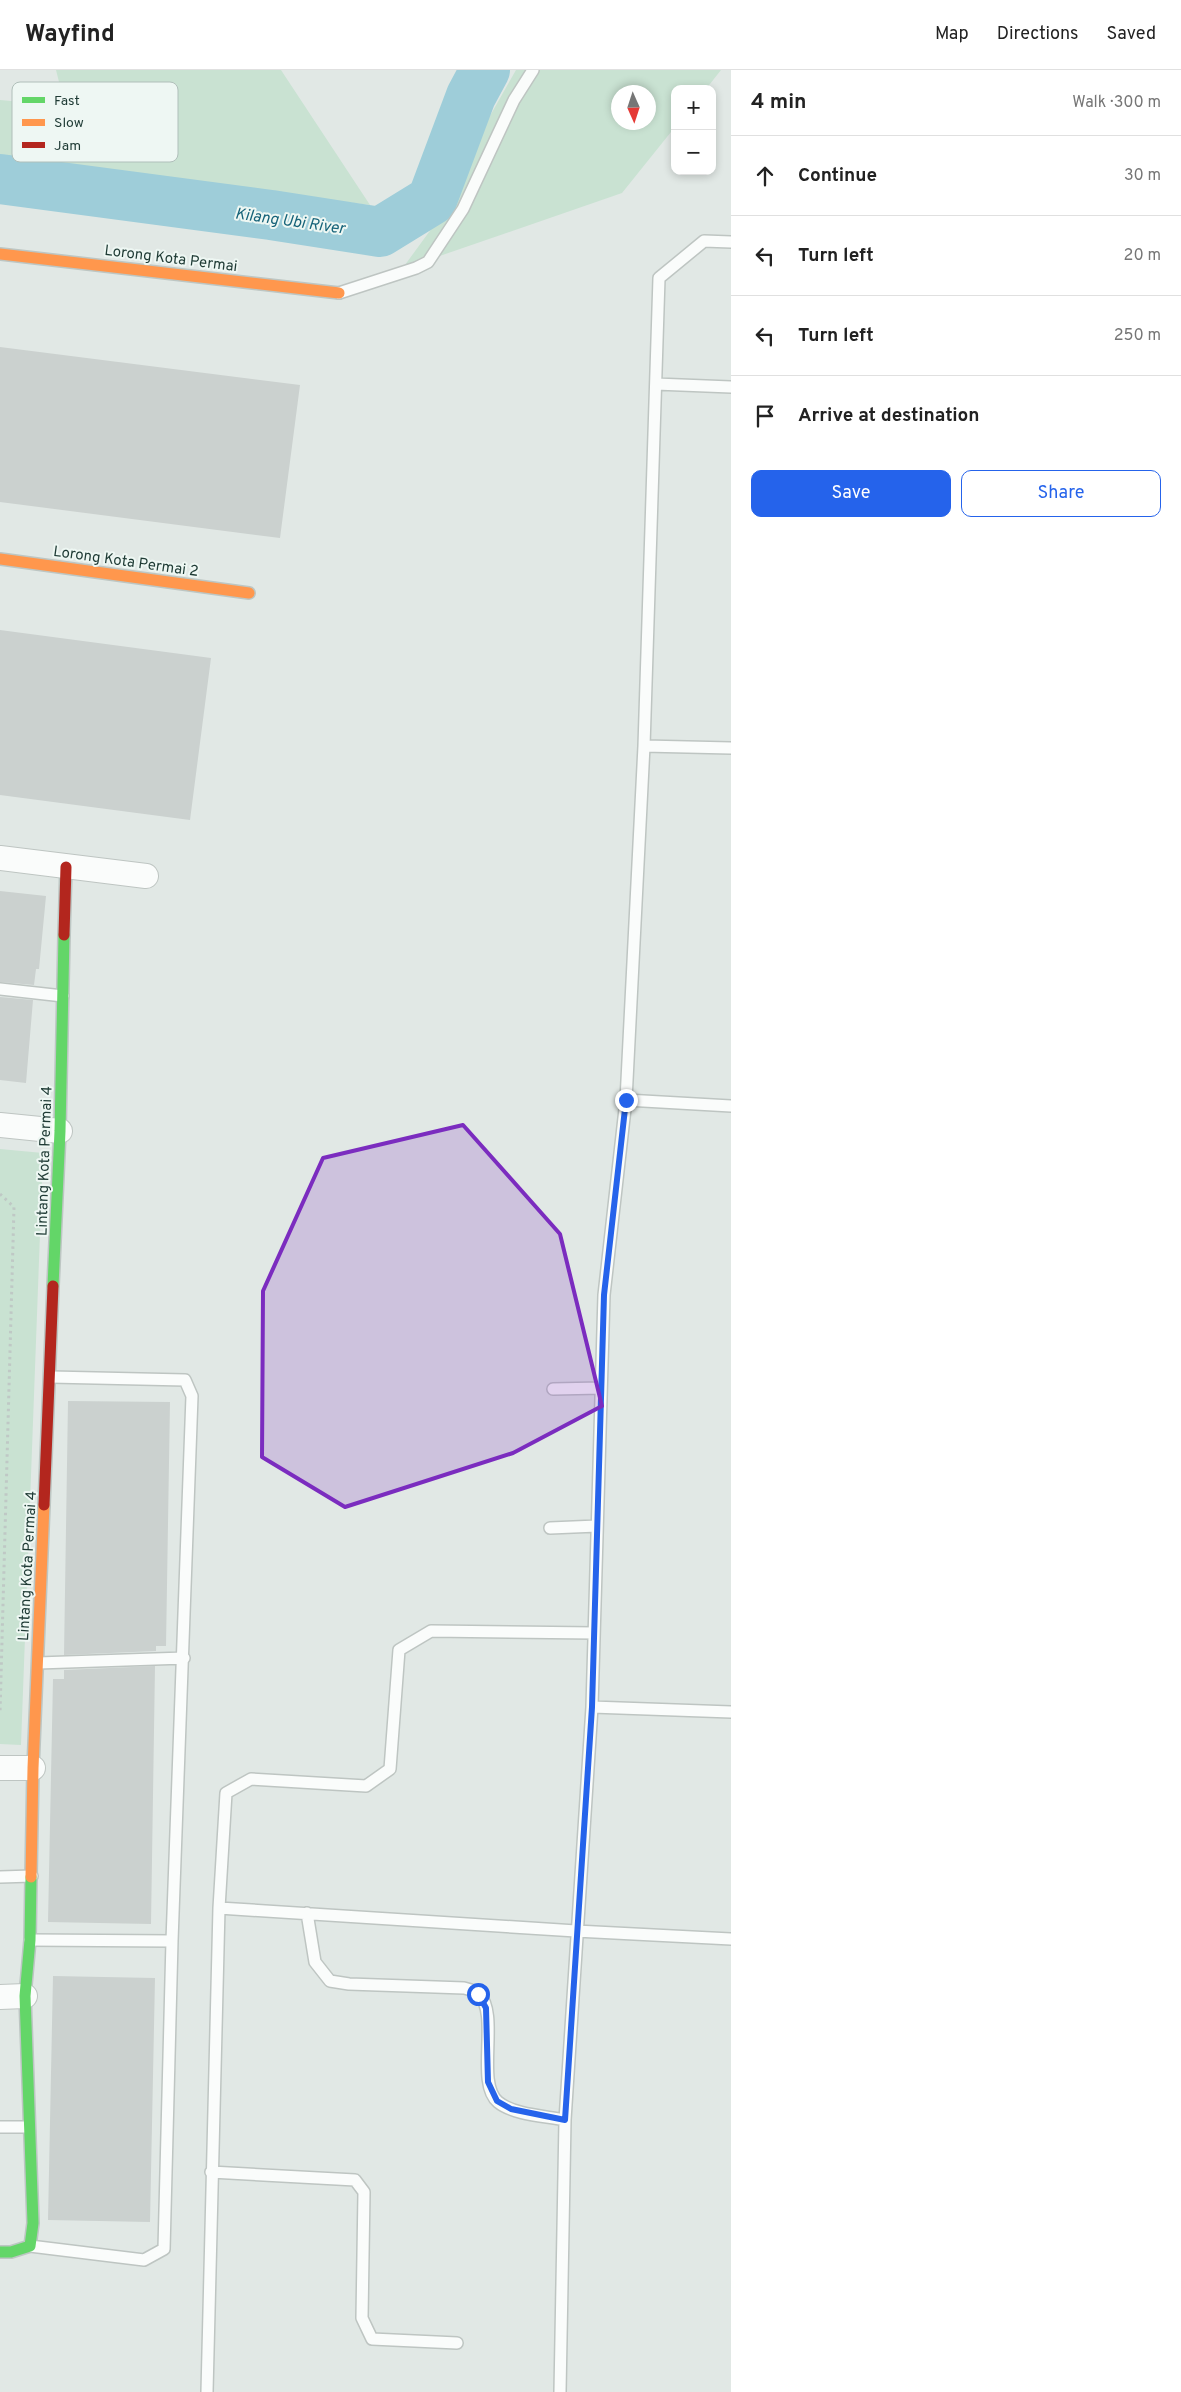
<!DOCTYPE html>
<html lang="en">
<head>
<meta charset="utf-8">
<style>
	:root { --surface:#fff; --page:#f6f6f6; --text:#222; --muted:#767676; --line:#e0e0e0; --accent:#2563eb }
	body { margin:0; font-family:Overpass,sans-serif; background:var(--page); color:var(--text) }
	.controls { position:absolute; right:15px; top:15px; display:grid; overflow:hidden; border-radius:10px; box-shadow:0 2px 8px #0003 }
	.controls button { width:45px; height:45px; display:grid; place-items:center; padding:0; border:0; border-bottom:1px solid var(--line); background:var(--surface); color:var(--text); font:25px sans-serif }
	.compass { position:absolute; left:611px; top:15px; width:45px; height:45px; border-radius:50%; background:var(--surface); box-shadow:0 2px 8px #0003; rotate:177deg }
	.stop { position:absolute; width:15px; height:15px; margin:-11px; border:4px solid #2563eb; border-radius:50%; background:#fff }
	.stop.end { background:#2563eb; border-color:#fff; box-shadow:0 1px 5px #0008 }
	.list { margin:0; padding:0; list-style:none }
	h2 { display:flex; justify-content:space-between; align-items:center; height:65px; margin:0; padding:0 20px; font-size:21px }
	h2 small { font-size:16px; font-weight:400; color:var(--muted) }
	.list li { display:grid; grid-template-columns:32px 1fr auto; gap:15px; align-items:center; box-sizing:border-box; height:80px; padding:0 20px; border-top:1px solid var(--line) }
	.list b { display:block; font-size:19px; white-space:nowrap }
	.list em { font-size:16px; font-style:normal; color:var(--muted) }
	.actions { display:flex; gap:10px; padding:15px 20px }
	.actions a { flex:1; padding:11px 0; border:1px solid var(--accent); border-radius:10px; text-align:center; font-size:18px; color:var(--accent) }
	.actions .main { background:var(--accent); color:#fff }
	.icon { flex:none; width:28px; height:28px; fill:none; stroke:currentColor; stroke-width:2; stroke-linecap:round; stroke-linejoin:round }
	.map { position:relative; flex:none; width:731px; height:2322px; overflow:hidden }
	header { display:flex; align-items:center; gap:30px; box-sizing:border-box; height:70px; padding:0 25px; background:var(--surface); border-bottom:1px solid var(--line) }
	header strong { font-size:24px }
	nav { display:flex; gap:28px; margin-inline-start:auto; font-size:18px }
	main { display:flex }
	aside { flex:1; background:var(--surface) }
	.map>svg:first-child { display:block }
	.green { fill:#c9e2d2; fill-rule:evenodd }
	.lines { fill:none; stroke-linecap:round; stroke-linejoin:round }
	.river { stroke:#9ecdd9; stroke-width:50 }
	.building { fill:#cbd1cf }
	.lane-casing { stroke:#bec5c2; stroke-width:14 }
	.street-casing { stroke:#bec5c2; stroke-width:26 }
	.fast-casing { stroke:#bdc6c3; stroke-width:14 }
	.slow-casing { stroke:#bdc6c3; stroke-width:14 }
	.jam-casing { stroke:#bdc6c3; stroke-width:14 }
	.path { stroke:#bfc8c5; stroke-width:3; stroke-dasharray:2.5 4; stroke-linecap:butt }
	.lane { stroke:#fafcfb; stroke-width:11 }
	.street { stroke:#fafcfb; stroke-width:24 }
	.fast { stroke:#63d668; stroke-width:11 }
	.slow { stroke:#ff974d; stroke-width:11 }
	.jam { stroke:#b3261e; stroke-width:11 }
	.route { stroke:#2563eb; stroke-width:6 }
	.marked { fill:#7b2cbf; fill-opacity:0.2; stroke:#7b2cbf; stroke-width:4; stroke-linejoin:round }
	.labels { text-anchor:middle; stroke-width:4; stroke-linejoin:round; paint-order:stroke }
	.street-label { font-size:15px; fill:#1f3b35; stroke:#eef7f3 }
	.water-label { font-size:16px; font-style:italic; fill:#166379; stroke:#eef7f3 }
	.key { fill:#eef7f3; stroke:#b0bfba; stroke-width:1 }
	.key-label { font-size:14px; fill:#1f3b35 }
</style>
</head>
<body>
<header>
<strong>Wayfind</strong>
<nav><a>Map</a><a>Directions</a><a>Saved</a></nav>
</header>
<main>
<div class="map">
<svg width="731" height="2322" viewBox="0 0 731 2322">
	<rect width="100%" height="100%" fill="#e1e8e5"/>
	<path class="green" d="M56 0H281L370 135 0 89V30L65 36Z
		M516 0H721L706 19H675V57L622 123 402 199 459 121 482 60ZM618 22H648V52H618Z
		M0 1079 43 1083 21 1675 0 1674Z"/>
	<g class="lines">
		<path class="river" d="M0 109 271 145 380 162 432 130 471 26 485 0"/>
	</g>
	<path class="building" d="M0 277 300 315 280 468 0 432Z
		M0 560 211 588 190 750 0 725Z
		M0 821 46 826 39 899H36L34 915 0 912Z
		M0 927 33 930 26 1013 0 1010Z
		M68 1331 170 1332 166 1576H156V1581L64 1585Z
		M155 1596 151 1854 48 1852 53 1609H64V1600Z
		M53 1906 155 1908 150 2152 48 2150Z"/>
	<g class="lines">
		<g class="lane-casing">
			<path id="lane" d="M339 223 416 198 428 192 463 139 514 30 533 0
				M656 314 731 317
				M644 676 731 678
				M0 919 63 926
				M626 1030 731 1036
				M553 1319 601 1318
				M550 1458 597 1456
				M38 1593 184 1588
				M592 1637 731 1642
				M0 1807 32 1806
				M219 1838 576 1861 731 1869
				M307 1843 315 1892 330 1911 349 1914 464 1918C468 1919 476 1921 479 1924 500 1945 475 2013 498 2032 514 2045 545 2046 565 2050
				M30 1870 172 1871
				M0 2057H28
				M211 2102 355 2110 364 2122 362 2248 372 2269 457 2273
				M30 2176 144 2190 164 2179 172 1871 192 1326 185 1310 51 1307
				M207 2322 219 1838 226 1723 251 1709 366 1716 390 1699 399 1580 431 1561 594 1563
				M560 2322 565 2050 592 1637 604 1225 626 1030 644 676 659 208 704 171 731 172"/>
		</g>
		<g class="street-casing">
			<path id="street" d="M0 788 146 806
				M0 1055 60 1061
				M0 1698H33
				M0 1927 25 1926"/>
		</g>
		<g class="fast-casing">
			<path id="fast" d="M53 1216 60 1061 64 865
				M0 2182H11L30 2176 33 2153 25 1926 30 1870 31 1807"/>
		</g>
		<g class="slow-casing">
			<path id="slow" d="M0 184 339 223
				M0 489 249 523
				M31 1807 33 1698 44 1435"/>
		</g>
		<g class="jam-casing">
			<path id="jam" d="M64 865 66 797
				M44 1435 53 1216"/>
		</g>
		<path class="path" d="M0 1124 14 1137 0 1643"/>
		<use href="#lane" class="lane"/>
		<use href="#street" class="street"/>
		<use href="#fast" class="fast"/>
		<use href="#slow" class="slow"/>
		<use href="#jam" class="jam"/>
	</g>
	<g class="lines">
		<path class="route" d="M478 1924 486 1938 488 2012 497 2031 511 2039 565 2050 592 1637 604 1225 626 1030"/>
	</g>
	<path class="marked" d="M463 1055 560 1164 602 1336 513 1383 345 1437 262 1387 263 1221 323 1088Z"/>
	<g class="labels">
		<g class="street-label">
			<text transform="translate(171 188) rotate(7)" y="5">Lorong Kota Permai</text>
			<text transform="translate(126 491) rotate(8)" y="5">Lorong Kota Permai 2</text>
			<text transform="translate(44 1091) rotate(-88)" y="5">Lintang Kota Permai 4</text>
			<text transform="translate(27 1496) rotate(-87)" y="5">Lintang Kota Permai 4</text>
		</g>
		<g class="water-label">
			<text transform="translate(290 150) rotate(8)" y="6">Kilang Ubi River</text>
		</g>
	</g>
	<rect x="12" y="12" width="166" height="80" rx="8" class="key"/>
	<rect x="22" y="27" width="23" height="6" fill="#63d668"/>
	<rect x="22" y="49" width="23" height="7" fill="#ff974d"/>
	<rect x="22" y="72" width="23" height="6" fill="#b3261e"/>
	<g class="key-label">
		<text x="54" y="35">Fast</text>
		<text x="54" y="57">Slow</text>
		<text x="54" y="80">Jam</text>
	</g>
</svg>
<div class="controls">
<button>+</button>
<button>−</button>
</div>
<svg class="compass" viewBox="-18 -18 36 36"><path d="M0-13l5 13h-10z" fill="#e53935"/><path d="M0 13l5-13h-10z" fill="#767676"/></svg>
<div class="stop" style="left:478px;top:1924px"></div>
<div class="stop end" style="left:626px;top:1030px"></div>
</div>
<aside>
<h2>4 min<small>Walk · 300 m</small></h2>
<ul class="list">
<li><svg class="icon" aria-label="ahead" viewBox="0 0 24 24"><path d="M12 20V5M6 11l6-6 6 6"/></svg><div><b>Continue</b></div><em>30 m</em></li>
<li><svg class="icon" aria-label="left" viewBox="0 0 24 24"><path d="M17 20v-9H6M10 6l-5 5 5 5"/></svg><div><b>Turn left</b></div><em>20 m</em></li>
<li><svg class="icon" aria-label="left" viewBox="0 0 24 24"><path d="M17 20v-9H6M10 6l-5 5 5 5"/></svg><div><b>Turn left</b></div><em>250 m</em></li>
<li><svg class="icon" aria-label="arrive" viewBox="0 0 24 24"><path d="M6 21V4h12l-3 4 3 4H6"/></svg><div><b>Arrive at destination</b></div></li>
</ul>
<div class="actions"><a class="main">Save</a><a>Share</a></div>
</aside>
</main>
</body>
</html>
